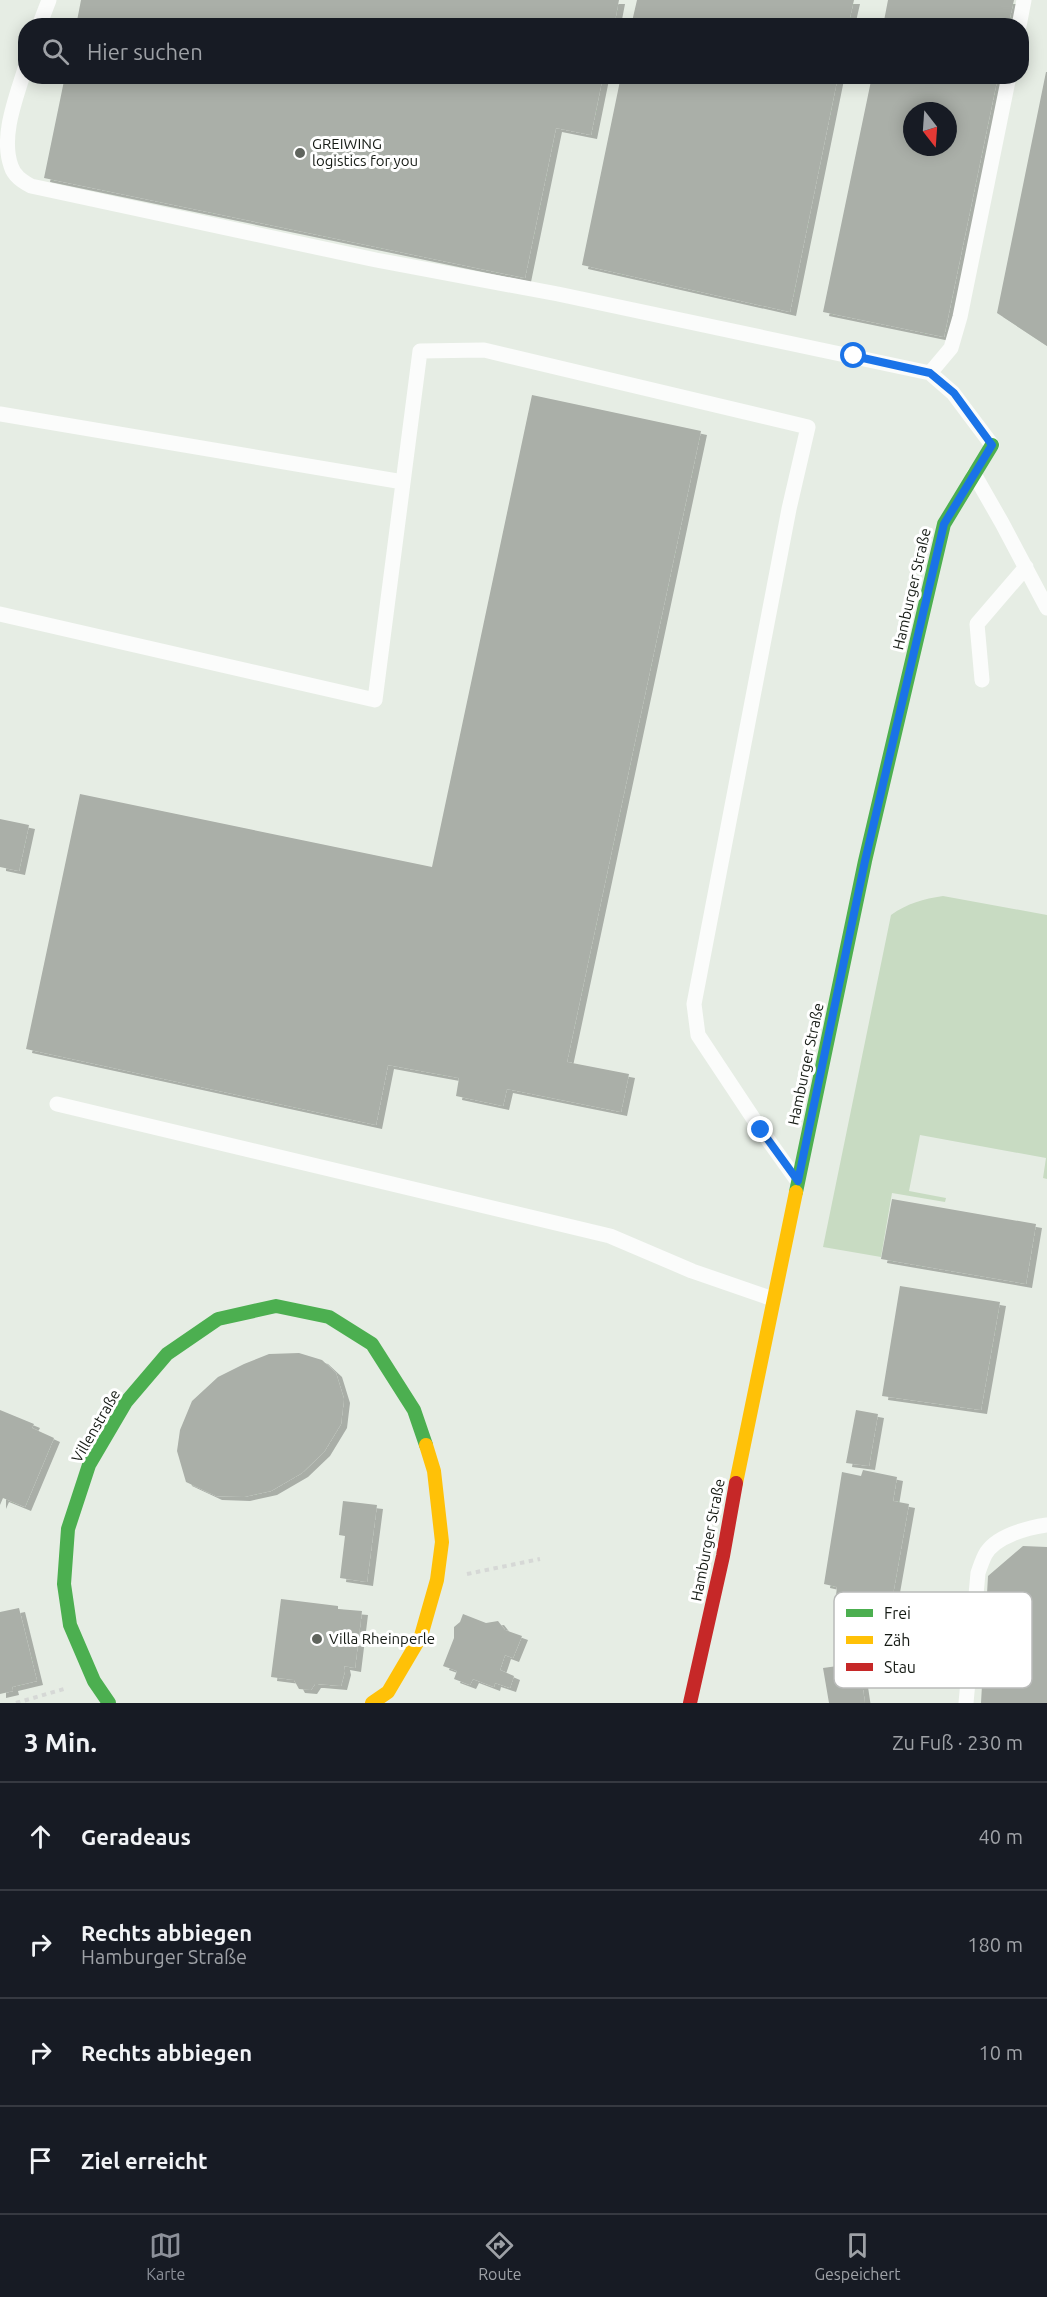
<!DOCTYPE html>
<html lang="de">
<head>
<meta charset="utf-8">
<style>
	:root { --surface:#171b24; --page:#242831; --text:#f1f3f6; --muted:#9ea1a6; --line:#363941; --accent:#8c9099 }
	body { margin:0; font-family:Ubuntu,sans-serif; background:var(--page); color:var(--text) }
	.compass { position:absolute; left:903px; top:102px; width:54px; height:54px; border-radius:50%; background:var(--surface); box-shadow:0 3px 15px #0003; rotate:163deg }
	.stop { position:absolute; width:18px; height:18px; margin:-14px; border:4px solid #1a73e8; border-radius:50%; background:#fff }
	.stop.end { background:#1a73e8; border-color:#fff; box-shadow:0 2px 6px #0008 }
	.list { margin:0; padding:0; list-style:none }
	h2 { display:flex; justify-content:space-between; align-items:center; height:78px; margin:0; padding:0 24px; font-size:26px }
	h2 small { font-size:20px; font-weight:400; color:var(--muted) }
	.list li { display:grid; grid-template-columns:39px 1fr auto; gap:18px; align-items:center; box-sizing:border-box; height:108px; padding:0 24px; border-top:2px solid var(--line) }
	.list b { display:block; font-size:22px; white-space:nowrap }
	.list p { margin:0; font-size:20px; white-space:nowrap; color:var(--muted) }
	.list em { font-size:20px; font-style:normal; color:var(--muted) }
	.icon { flex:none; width:33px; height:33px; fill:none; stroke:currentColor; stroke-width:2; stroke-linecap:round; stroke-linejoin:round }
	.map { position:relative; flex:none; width:1047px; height:1703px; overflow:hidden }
	.search { position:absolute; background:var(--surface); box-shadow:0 3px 15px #0003; left:18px; right:18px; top:18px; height:66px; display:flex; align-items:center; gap:15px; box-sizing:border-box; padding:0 21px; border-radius:24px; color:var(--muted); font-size:22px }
	.sheet { height:510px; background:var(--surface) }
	nav { display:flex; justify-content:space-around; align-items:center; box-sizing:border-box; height:84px; border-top:2px solid var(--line); background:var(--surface); font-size:16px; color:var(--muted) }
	nav a { display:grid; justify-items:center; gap:3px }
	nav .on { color:var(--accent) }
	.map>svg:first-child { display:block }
	.green { fill:#c8dbc2 }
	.building { fill:#aaafa8; fill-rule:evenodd; filter:url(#shadow) }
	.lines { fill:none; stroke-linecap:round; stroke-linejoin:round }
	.path { stroke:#d6d8d6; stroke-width:4; stroke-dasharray:4.5 4.5; stroke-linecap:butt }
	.lane { stroke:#fbfcfb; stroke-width:15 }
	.fast { stroke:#4caf50; stroke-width:14 }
	.slow { stroke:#ffc107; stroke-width:14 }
	.jam { stroke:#c62828; stroke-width:14 }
	.route { stroke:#1a73e8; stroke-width:8 }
	.poi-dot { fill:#5f645d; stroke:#fff; stroke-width:2 }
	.labels { text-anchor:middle; stroke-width:6; stroke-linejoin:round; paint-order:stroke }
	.poi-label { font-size:15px; fill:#161b15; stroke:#fff; text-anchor:start }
	.street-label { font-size:15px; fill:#161b15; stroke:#fff }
	.key { fill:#fff; stroke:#b9bbb9; stroke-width:1.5 }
	.key-label { font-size:16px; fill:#161b15 }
</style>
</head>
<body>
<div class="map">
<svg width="1047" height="1703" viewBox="0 0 1047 1703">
	<defs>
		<filter id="shadow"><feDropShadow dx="6" dy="4" stdDeviation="0" flood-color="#0004"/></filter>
	</defs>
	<rect width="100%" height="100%" fill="#e6ede4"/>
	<path class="green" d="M943 896 1047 915V1179L1043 1178 1046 1158 920 1135 909 1191 946 1198 945 1202 892 1193 881 1257 823 1247 891 915C908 903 923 899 943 896Z"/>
	<path class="building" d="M81 0H619L614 26H76Z
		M637 0H854L848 26H631Z
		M888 0H1014L1008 26H883Z
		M1046 72H1047V346L997 313Z
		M65 76H603L591 135 556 128 525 278 44 178Z
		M621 76H838L790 312 582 265Z
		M872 76H998L944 337 823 312ZM912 111H948V147H912Z
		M532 395 701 431 567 1062 629 1074 621 1112 507 1089 503 1106 456 1096 459 1078 388 1065 376 1125 26 1049 80 794 432 867Z
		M0 819 29 825 19 871 0 867Z
		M892 1199 1036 1224 1026 1284 881 1259Z
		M900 1286 1000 1302 981 1410 882 1396Z
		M299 1353 322 1360 336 1373 344 1399 341 1424 324 1452 302 1473 271 1491 244 1497 216 1496 186 1482 177 1451 180 1430 192 1401 218 1377 244 1364 269 1354Z
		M0 1410 34 1424 32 1428 54 1438 25 1507 3 1498 0 1505Z
		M856 1410 878 1414 869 1466 846 1463Z
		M863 1470 897 1477 893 1501 909 1504 889 1617 869 1613V1617L834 1612 837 1587 824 1584 842 1472 861 1476Z
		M343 1501 377 1505 367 1582 340 1578 345 1536 339 1535Z
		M1023 1546 1047 1547V1703H981L988 1576Z
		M281 1599 338 1606V1609L362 1611 355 1668 344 1666 345 1671 341 1686 318 1684H315L311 1690 299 1689 294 1680 271 1677Z
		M19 1608 37 1681 12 1687 13 1691 0 1694V1612Z
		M463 1614 486 1623 498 1621 505 1630 522 1636 513 1658 505 1655 500 1670 514 1676 510 1688 495 1683 494 1687 473 1679 470 1685 454 1679 457 1671 443 1666 454 1638V1627L460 1622Z
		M859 1663 865 1703H829L823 1668Z"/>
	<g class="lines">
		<path class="path" d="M467 1574 540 1559
			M16 1703 64 1689"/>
		<path class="lane" d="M39 26 49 0
			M1019 26 1024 0
			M26 65C17 96 0 135 11 166 14 176 22 181 31 186L376 260 558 294 930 373 953 393 992 445
			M930 373 951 348 960 317 1009 76
			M0 414 403 482
			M974 474 1002 523 1047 608
			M0 614 375 700 420 351 484 350 808 427 789 509 694 1004 698 1035 761 1130 796 1179
			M982 680 977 624 1026 567
			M57 1104 610 1236 692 1271 773 1299
			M966 1703 978 1573C980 1567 982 1561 985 1555 995 1536 1027 1528 1047 1525"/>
		<path class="fast" d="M796 1192 865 861 944 524 992 445
			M109 1703 94 1681 70 1625 64 1584 68 1529 89 1465 126 1402 167 1354 218 1319 276 1306 329 1317 372 1344 414 1410 426 1445"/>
		<path class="slow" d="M736 1483 796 1192
			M372 1703 388 1692 421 1636 437 1580 442 1542 434 1471 426 1445"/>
		<path class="jam" d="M690 1703 723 1556 736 1483"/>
	</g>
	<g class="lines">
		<path class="route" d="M761 1130 798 1181 865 861 944 524 992 445 954 393 930 373 854 356"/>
	</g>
	<g class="poi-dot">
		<circle cx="300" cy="153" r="6"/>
		<circle cx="317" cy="1639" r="6"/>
	</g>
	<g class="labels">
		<g class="poi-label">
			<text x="312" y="149">GREIWING<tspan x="312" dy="17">logistics for you</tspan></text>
			<text x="329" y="1644">Villa Rheinperle</text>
		</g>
		<g class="street-label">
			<text transform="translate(912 589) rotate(-77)" y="5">Hamburger Straße</text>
			<text transform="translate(806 1064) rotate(-78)" y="5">Hamburger Straße</text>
			<text transform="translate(96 1426) rotate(-60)" y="5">Villenstraße</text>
			<text transform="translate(708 1540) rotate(-79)" y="5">Hamburger Straße</text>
		</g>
	</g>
	<rect x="834" y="1592" width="198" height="96" rx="9" class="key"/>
	<rect x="846" y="1609" width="27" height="8" fill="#4caf50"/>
	<rect x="846" y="1636" width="27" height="8" fill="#ffc107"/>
	<rect x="846" y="1663" width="27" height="8" fill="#c62828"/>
	<g class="key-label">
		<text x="884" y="1619">Frei</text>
		<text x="884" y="1646">Zäh</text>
		<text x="884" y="1673">Stau</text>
	</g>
</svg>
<svg class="compass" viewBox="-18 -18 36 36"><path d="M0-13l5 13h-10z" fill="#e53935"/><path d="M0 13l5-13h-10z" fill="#9ea1a6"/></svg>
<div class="stop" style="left:854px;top:356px"></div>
<div class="stop end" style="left:761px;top:1130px"></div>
<div class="search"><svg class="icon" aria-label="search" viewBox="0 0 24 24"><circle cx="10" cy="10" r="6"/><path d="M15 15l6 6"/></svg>Hier suchen</div>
</div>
<section class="sheet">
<h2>3 Min.<small>Zu Fuß · 230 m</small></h2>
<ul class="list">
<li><svg class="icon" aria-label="ahead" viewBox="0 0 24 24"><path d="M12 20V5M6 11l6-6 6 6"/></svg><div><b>Geradeaus</b></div><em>40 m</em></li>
<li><svg class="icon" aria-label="right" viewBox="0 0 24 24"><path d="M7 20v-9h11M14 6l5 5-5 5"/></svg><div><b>Rechts abbiegen</b><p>Hamburger Straße</p></div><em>180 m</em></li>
<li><svg class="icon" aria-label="right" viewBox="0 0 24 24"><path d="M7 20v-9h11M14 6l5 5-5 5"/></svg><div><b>Rechts abbiegen</b></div><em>10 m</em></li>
<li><svg class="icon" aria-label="arrive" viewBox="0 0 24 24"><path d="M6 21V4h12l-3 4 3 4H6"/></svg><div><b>Ziel erreicht</b></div></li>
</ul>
</section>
<nav>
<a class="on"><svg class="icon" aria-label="map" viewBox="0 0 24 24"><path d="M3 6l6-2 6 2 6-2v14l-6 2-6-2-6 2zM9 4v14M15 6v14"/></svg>Karte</a>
<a><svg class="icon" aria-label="directions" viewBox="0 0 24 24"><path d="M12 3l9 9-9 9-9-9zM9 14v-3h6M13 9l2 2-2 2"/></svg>Route</a>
<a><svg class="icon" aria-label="saved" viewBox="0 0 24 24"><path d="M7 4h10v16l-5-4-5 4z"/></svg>Gespeichert</a>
</nav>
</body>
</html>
